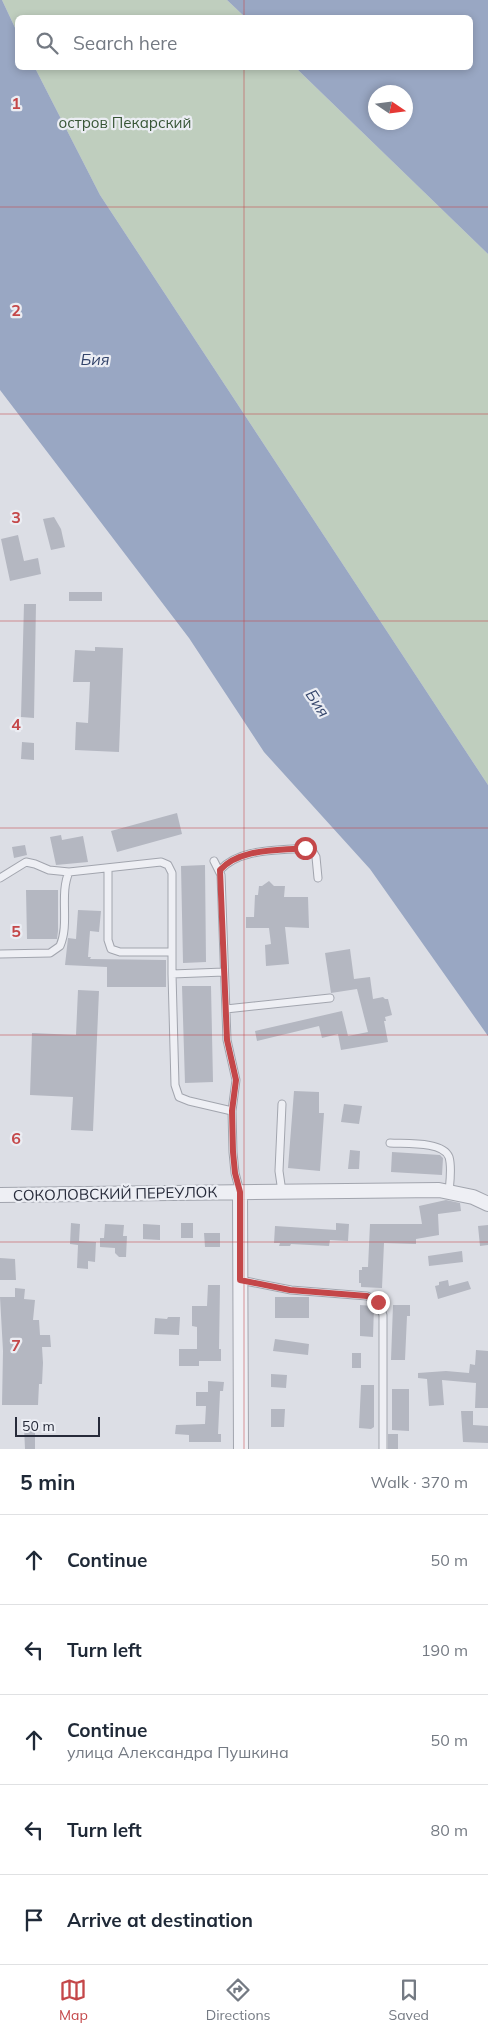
<!DOCTYPE html>
<html lang="en">
<head>
<meta charset="utf-8">
<style>
	:root { --surface:#fff; --page:#f2f2f3; --text:#1f2937; --muted:#747a83; --line:#e0e1e3; --accent:#c44749 }
	body { margin:0; font-family:Mulish,sans-serif; background:var(--page); color:var(--text) }
	.compass { position:absolute; left:368px; top:85px; width:45px; height:45px; border-radius:50%; background:var(--surface); box-shadow:0 2px 8px #0003; rotate:103deg }
	.scale { position:absolute; left:15px; bottom:12px; width:85px; box-sizing:border-box; padding-left:5px; border:2px solid #272b3a; border-top:0; font-size:14px; line-height:18px; white-space:nowrap; color:#272b3a; -webkit-text-stroke:4px #ebedf3; paint-order:stroke }
	.stop { position:absolute; width:15px; height:15px; margin:-11px; border:4px solid #c44749; border-radius:50%; background:#fff }
	.stop.end { background:#c44749; border-color:#fff; box-shadow:0 1px 5px #0008 }
	.list { margin:0; padding:0; list-style:none }
	h2 { display:flex; justify-content:space-between; align-items:center; height:65px; margin:0; padding:0 20px; font-size:21px }
	h2 small { font-size:16px; font-weight:400; color:var(--muted) }
	.list li { display:grid; grid-template-columns:32px 1fr auto; gap:15px; align-items:center; box-sizing:border-box; height:90px; padding:0 20px; border-top:1px solid var(--line) }
	.list b { display:block; font-size:19px; white-space:nowrap }
	.list p { margin:0; font-size:16px; white-space:nowrap; color:var(--muted) }
	.list em { font-size:16px; font-style:normal; color:var(--muted) }
	.icon { flex:none; width:28px; height:28px; fill:none; stroke:currentColor; stroke-width:2; stroke-linecap:round; stroke-linejoin:round }
	.map { position:relative; flex:none; width:488px; height:1449px; overflow:hidden }
	.search { position:absolute; background:var(--surface); box-shadow:0 2px 8px #0003; left:15px; right:15px; top:15px; height:55px; display:flex; align-items:center; gap:12px; box-sizing:border-box; padding:0 18px; border-radius:8px; color:var(--muted); font-size:19px }
	.sheet { height:515px; background:var(--surface) }
	nav { display:flex; justify-content:space-around; align-items:center; box-sizing:border-box; height:70px; border-top:1px solid var(--line); background:var(--surface); font-size:14px; color:var(--muted) }
	nav a { display:grid; justify-items:center; gap:2px }
	nav .on { color:var(--accent) }
	.map>svg:first-child { display:block }
	.green { fill:#bfcebe }
	.water { fill:#99a7c3; fill-rule:evenodd }
	.building { fill:#b4b7c1 }
	.lines { fill:none; stroke-linecap:round; stroke-linejoin:round }
	.lane-casing { stroke:#a2a5ae; stroke-width:9 }
	.street-casing { stroke:#a2a5ae; stroke-width:16 }
	.lane { stroke:#eeeff4; stroke-width:7 }
	.street { stroke:#eeeff4; stroke-width:14 }
	.route { stroke:#c44749; stroke-width:6 }
	.grid { fill:none; stroke:#c44749; stroke-width:1; stroke-opacity:0.55 }
	.labels { text-anchor:middle; stroke-width:4.5; stroke-linejoin:round; paint-order:stroke }
	.park-label { font-size:15px; fill:#375535; stroke:#ebedf3 }
	.street-label { font-size:15px; fill:#272b3a; stroke:#ebedf3 }
	.water-label { font-size:16px; font-style:italic; fill:#34456b; stroke:#ebedf3 }
	.grid-label { font-size:16px; text-anchor:middle; font-weight:bold; fill:#c44749; stroke:#ebedf3; stroke-width:4.5; stroke-linejoin:round; paint-order:stroke }
</style>
</head>
<body>
<div class="map">
<svg width="488" height="1449" viewBox="0 0 488 1449">
	<rect width="100%" height="100%" fill="#dcdee5"/>
	<path class="green" d="M2 0H227L245 17 18 18 17 32Z
		M35 68H296L488 254V785L100 195Z"/>
	<path class="water" d="M0 0H2L17 32 18 68H35L100 195 488 785V1036L370 869 264 752 189 638 0 390Z
		M227 0H488V254L296 68H470V18L245 17ZM376 92H406V122H376Z"/>
	<path class="building" d="M54 517 61 529 65 547 51 550 43 519Z
		M18 535 24 561 38 558 41 574 10 581 1 539Z
		M69 592H102V601H69Z
		M24 604H36L34 718 21 717Z
		M95 647 123 648 119 752 75 750 76 722 88 723 90 682H73L75 650 95 651Z
		M22 742 34 743V760L21 759Z
		M177 813 182 834 117 852 111 831Z
		M61 835 62 840 83 836 88 862 56 865 50 837Z
		M25 845 27 855 14 858 12 847Z
		M205 865 206 962 183 963 181 866Z
		M269 881 274 886H285L284 897H308L309 928 285 927 289 964 266 966 265 945 271 944 269 928H246V917H254L255 895H258L259 886H262Z
		M26 890H58V931L57 939H27Z
		M78 910 101 911 99 932 90 931 88 957H91L90 959 166 960V987H107V967L65 965 68 938 76 939Z
		M350 949 354 979 370 977 373 999 383 997 385 999H388L392 1015 385 1017 386 1021H384L388 1042 341 1050 338 1034 322 1038 319 1026 257 1041 255 1031 342 1011 348 1036 368 1032 357 989 331 993 325 953Z
		M182 986H211L213 1082 185 1083Z
		M78 990 99 991 93 1131 71 1130 73 1097 30 1095 32 1033 76 1035Z
		M294 1091 319 1092V1113H324L320 1171 288 1168Z
		M344 1104 362 1106 359 1124 341 1122Z
		M350 1150 360 1151 359 1169H348Z
		M392 1152 440 1155 443 1158 442 1175 391 1172Z
		M446 1200 460 1203 461 1211 438 1214 439 1235 416 1239V1244L384 1243 382 1288 361 1287V1283H359V1270H362V1267H368L370 1224H422L419 1206Z
		M71 1223 80 1224 79 1241 96 1242 95 1262 88 1261V1269L77 1268 78 1245 70 1244Z
		M181 1223H193V1238H181Z
		M336 1223 349 1224 348 1241 330 1240 329 1246 291 1244 290 1246H279L280 1243H274L275 1226 336 1230Z
		M105 1224 124 1225 123 1236H127L126 1257H119L115 1253V1248L100 1247V1238H104Z
		M143 1224 160 1225V1240L143 1239Z
		M488 1225V1245L480 1246 478 1226Z
		M204 1233H220V1247H205Z
		M462 1251 463 1262 429 1266 428 1256Z
		M0 1258 15 1259 16 1280H0Z
		M448 1280 449 1286 468 1281 471 1289 438 1299 435 1286 439 1285V1282Z
		M208 1285H220L219 1349H221V1361H199V1366H179V1349H197V1327L192 1326V1306H207Z
		M15 1288 25 1289 24 1299 35 1300 33 1320H39L40 1335H50L51 1347H42L43 1363 42 1384H39L38 1405H2L3 1351 0 1297H15Z
		M275 1297H309V1318H275Z
		M360 1305 374 1306 373 1337 360 1336Z
		M393 1305H410V1316H407L405 1360H391Z
		M168 1317H180L179 1335 154 1334 155 1318 167 1319Z
		M275 1339 309 1344 308 1355 273 1351Z
		M476 1350 488 1351V1408H475L476 1383 442 1380 444 1405 429 1406 427 1379 418 1378V1373L446 1371 469 1373 470 1364 475 1365Z
		M352 1353H361V1368H352Z
		M271 1374 287 1375 286 1388 271 1387Z
		M208 1381 224 1382 223 1391H220L218 1434H221V1442H189V1435L175 1434 176 1425 205 1424 206 1406H196V1392H208Z
		M361 1385H374V1427L371 1429 359 1428Z
		M392 1389H409V1431L392 1430Z
		M271 1409H285L284 1427H271Z
		M461 1411H473V1425L488 1426V1443L463 1442Z
		M35 1425V1449H25L24 1426Z
		M388 1434H398V1449H388Z"/>
	<g class="lines">
		<g class="lane-casing">
			<path id="lane" d="M214 861 221 875 227 1040 236 1080 232 1111 233 1152 235 1173 240 1192
				M108 868V940L111 949 120 952H172
				M220 870C240 848 277 851 305 848L312 850 316 857 318 878
				M0 878 26 862 35 864 49 870 69 872
				M0 954 50 953 60 946C70 923 59 895 69 872L161 862 168 865 172 873V974L224 972
				M172 974 175 1085 179 1097 189 1101 232 1111
				M226 1009 330 998
				M282 1104 279 1171 282 1192
				M390 1143C405 1144 443 1141 449 1157 452 1167 450 1181 449 1192
				M240 1280 291 1290 367 1296 378 1302 383 1315V1449"/>
		</g>
		<g class="street-casing">
			<path id="street" d="M240 1192 241 1449
				M0 1195 439 1190 473 1197 488 1204"/>
		</g>
		<use href="#lane" class="lane"/>
		<use href="#street" class="street"/>
	</g>
	<g class="lines">
		<path class="route" d="M305 848C277 851 240 848 220 870L227 1040 236 1080 232 1111 233 1152 235 1173 240 1192V1280L290 1290 367 1296 378 1302"/>
	</g>
	<path class="grid" d="M244 0V18M244 68V1449M0 207H488M0 414H488M0 621H488M0 828H488M0 1035H488M0 1242H488"/>
	<g class="labels">
		<g class="park-label">
			<text x="125" y="128">остров Пекарский</text>
		</g>
		<g class="street-label">
			<text transform="translate(115 1194) rotate(-1)" y="5">СОКОЛОВСКИЙ ПЕРЕУЛОК</text>
		</g>
		<g class="water-label">
			<text x="95" y="365">Бия</text>
			<text transform="translate(318 703) rotate(57)" y="6">Бия</text>
		</g>
	</g>
	<g class="grid-label">
		<text x="16" y="109">1</text>
		<text x="16" y="316">2</text>
		<text x="16" y="523">3</text>
		<text x="16" y="730">4</text>
		<text x="16" y="937">5</text>
		<text x="16" y="1144">6</text>
		<text x="16" y="1351">7</text>
	</g>
</svg>
<svg class="compass" viewBox="-18 -18 36 36"><path d="M0-13l5 13h-10z" fill="#e53935"/><path d="M0 13l5-13h-10z" fill="#747a83"/></svg>
<div class="scale">50 m</div>
<div class="stop" style="left:305px;top:848px"></div>
<div class="stop end" style="left:378px;top:1302px"></div>
<div class="search"><svg class="icon" aria-label="search" viewBox="0 0 24 24"><circle cx="10" cy="10" r="6"/><path d="M15 15l6 6"/></svg>Search here</div>
</div>
<section class="sheet">
<h2>5 min<small>Walk · 370 m</small></h2>
<ul class="list">
<li><svg class="icon" aria-label="ahead" viewBox="0 0 24 24"><path d="M12 20V5M6 11l6-6 6 6"/></svg><div><b>Continue</b></div><em>50 m</em></li>
<li><svg class="icon" aria-label="left" viewBox="0 0 24 24"><path d="M17 20v-9H6M10 6l-5 5 5 5"/></svg><div><b>Turn left</b></div><em>190 m</em></li>
<li><svg class="icon" aria-label="ahead" viewBox="0 0 24 24"><path d="M12 20V5M6 11l6-6 6 6"/></svg><div><b>Continue</b><p>улица Александра Пушкина</p></div><em>50 m</em></li>
<li><svg class="icon" aria-label="left" viewBox="0 0 24 24"><path d="M17 20v-9H6M10 6l-5 5 5 5"/></svg><div><b>Turn left</b></div><em>80 m</em></li>
<li><svg class="icon" aria-label="arrive" viewBox="0 0 24 24"><path d="M6 21V4h12l-3 4 3 4H6"/></svg><div><b>Arrive at destination</b></div></li>
</ul>
</section>
<nav>
<a class="on"><svg class="icon" aria-label="map" viewBox="0 0 24 24"><path d="M3 6l6-2 6 2 6-2v14l-6 2-6-2-6 2zM9 4v14M15 6v14"/></svg>Map</a>
<a><svg class="icon" aria-label="directions" viewBox="0 0 24 24"><path d="M12 3l9 9-9 9-9-9zM9 14v-3h6M13 9l2 2-2 2"/></svg>Directions</a>
<a><svg class="icon" aria-label="saved" viewBox="0 0 24 24"><path d="M7 4h10v16l-5-4-5 4z"/></svg>Saved</a>
</nav>
</body>
</html>
